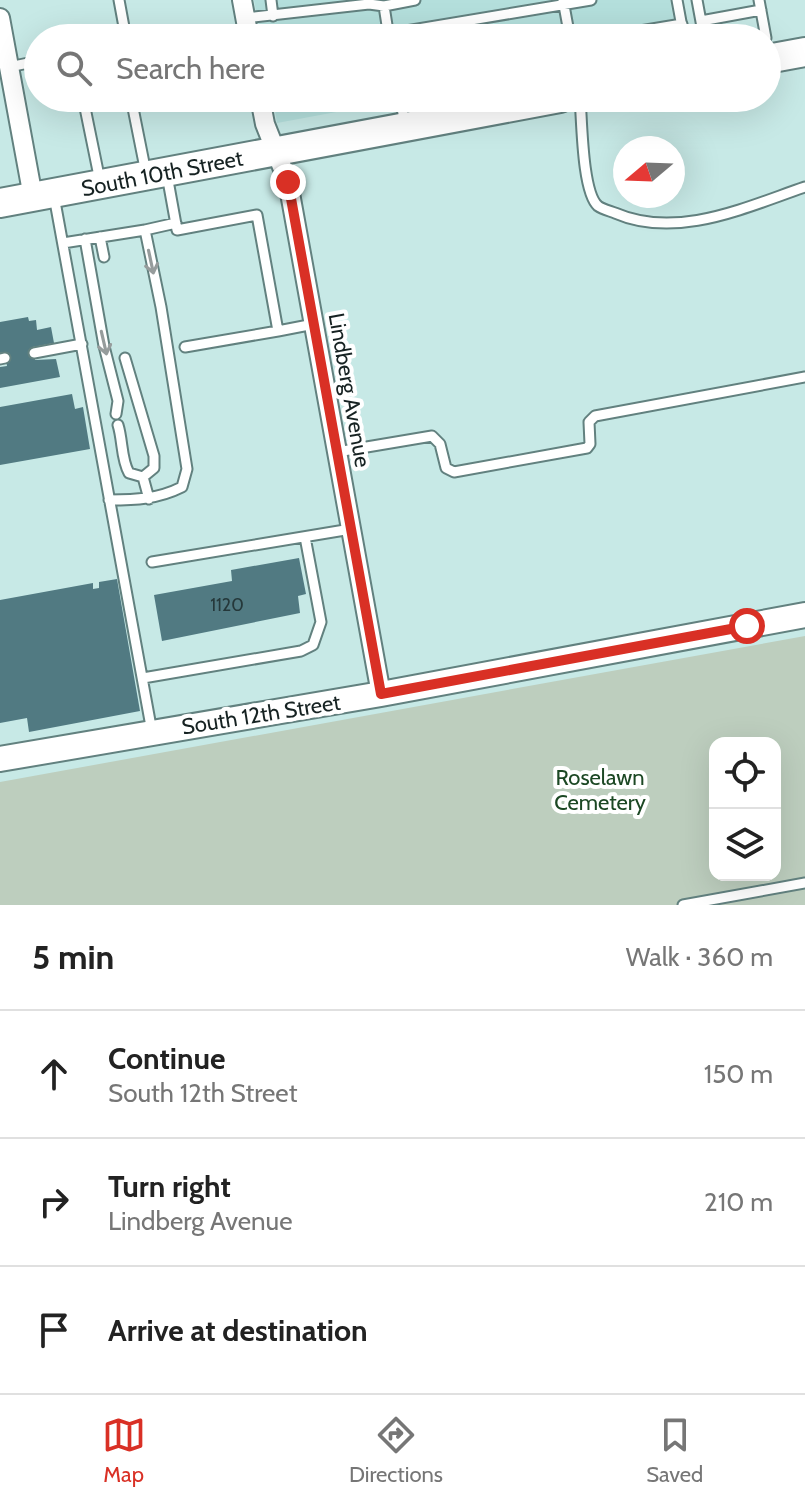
<!DOCTYPE html>
<html lang="en">
<head>
<meta charset="utf-8">
<style>
	:root { --surface:#fff; --page:#f2f2f2; --text:#222; --muted:#767676; --line:#e0e0e0; --accent:#d93025 }
	body { margin:0; font-family:Cabin,sans-serif; background:var(--page); color:var(--text) }
	.controls { position:absolute; right:24px; bottom:24px; display:grid; overflow:hidden; border-radius:16px; box-shadow:0 8px 32px #0002 }
	.controls button { width:72px; height:72px; display:grid; place-items:center; padding:0; border:0; border-bottom:2px solid var(--line); background:var(--surface); color:var(--text); font:40px sans-serif }
	.compass { position:absolute; left:613px; top:136px; width:72px; height:72px; border-radius:50%; background:var(--surface); box-shadow:0 8px 32px #0002; rotate:251deg }
	.stop { position:absolute; width:24px; height:24px; margin:-18px; border:6px solid #d93025; border-radius:50%; background:#fff }
	.stop.end { background:#d93025; border-color:#fff; box-shadow:0 2px 8px #0008 }
	.list { margin:0; padding:0; list-style:none }
	h2 { display:flex; justify-content:space-between; align-items:center; height:104px; margin:0; padding:0 32px; font-size:34px }
	h2 small { font-size:26px; font-weight:400; color:var(--muted) }
	.list li { display:grid; grid-template-columns:52px 1fr auto; gap:24px; align-items:center; box-sizing:border-box; height:128px; padding:0 32px; border-top:2px solid var(--line) }
	.list b { display:block; font-size:30px; white-space:nowrap }
	.list p { margin:0; font-size:26px; white-space:nowrap; color:var(--muted) }
	.list em { font-size:26px; font-style:normal; color:var(--muted) }
	.icon { flex:none; width:44px; height:44px; fill:none; stroke:currentColor; stroke-width:2; stroke-linecap:round; stroke-linejoin:round }
	.map { position:relative; flex:none; width:805px; height:905px; overflow:hidden }
	.search { position:absolute; background:var(--surface); box-shadow:0 8px 32px #0002; left:24px; right:24px; top:24px; height:88px; display:flex; align-items:center; gap:20px; box-sizing:border-box; padding:0 28px; border-radius:44px; color:var(--muted); font-size:30px }
	.sheet { height:488px; background:var(--surface) }
	nav { display:flex; justify-content:space-around; align-items:center; box-sizing:border-box; height:112px; border-top:2px solid var(--line); background:var(--surface); font-size:22px; color:var(--muted) }
	nav a { display:grid; justify-items:center; gap:4px }
	nav .on { color:var(--accent) }
	.map>svg:first-child { display:block }
	.built { fill:#b4dfdc }
	.green { fill:#bdcebe; fill-rule:evenodd }
	.building { fill:#517a82 }
	.lines { fill:none; stroke-linecap:round; stroke-linejoin:round }
	.lane-casing { stroke:#62817f; stroke-width:13 }
	.street-casing { stroke:#62817f; stroke-width:22 }
	.secondary-casing { stroke:#62817f; stroke-width:28 }
	.primary-casing { stroke:#62817f; stroke-width:32 }
	.lane { stroke:#fff; stroke-width:9 }
	.street { stroke:#fff; stroke-width:18 }
	.secondary { stroke:#fff; stroke-width:24 }
	.primary { stroke:#fff; stroke-width:28 }
	.oneway { stroke:#969c9c }
	.route { stroke:#d93025; stroke-width:10 }
	.labels { text-anchor:middle; stroke-width:8; stroke-linejoin:round; paint-order:stroke }
	.number-label { font-size:18px; fill:#25383a }
	.street-label { font-size:22px; fill:#162222; stroke:#fff }
	.park-label { font-size:22px; fill:#1c4824; stroke:#fff }
</style>
</head>
<body>
<div class="map">
<svg width="805" height="905" viewBox="0 0 805 905">
	<rect width="100%" height="100%" fill="#c7e9e6"/>
	<path class="built" d="M254 0H670L677 38H261Z
		M273 98H412L277 123Z"/>
	<path class="green" d="M805 636V905H0V782ZM715 743H775V875H715Z"/>
	<path class="building" d="M28 317 29 321 36 320 37 330 51 327 54 343 33 347 35 360 56 359 60 377 0 388V367L7 366 4 352 0 353V322Z
		M72 394 75 409 83 407 90 449 0 465V407Z
		M299 558 306 594 298 596 300 613 162 641 154 595 232 581 231 570Z
		M117 579 140 711 29 732 27 718 0 723V600L93 583V589L99 588V582Z"/>
	<g class="lines">
		<g class="lane-casing">
			<path id="lane" d="M119 0 124 27 122 38
				M271 0 273 16
				M563 0 570 38
				M677 0 684 38
				M697 0 704 38
				M759 0 766 38
				M384 6 389 38
				M245 18 369 4 384 6 415 0
				M701 21 761 10
				M364 38 591 0
				M598 38 682 24
				M9 67 38 61
				M83 98 100 181
				M131 98 146 173
				M224 98 225 104 258 98
				M400 98 405 124
				M580 98C582 120 582 192 598 206 602 209 610 211 615 213 677 240 746 207 805 187
				M167 175 177 230 257 215 278 331 185 347
				M54 196 152 732
				M145 230 176 223
				M100 237 104 257
				M85 239 104 346 118 401 116 414
				M63 243 145 230 161 307 187 469 182 487C158 499 136 500 109 500
				M278 331 314 324
				M34 353 82 344
				M125 358 154 456V468L143 477
				M0 359 5 358
				M118 425C123 441 121 459 129 473L143 477
				M337 452 432 436 440 444 446 468 454 472 587 448 590 444 589 422 595 416 805 377
				M143 477 149 499
				M152 562 351 529
				M143 678 301 651 313 645 321 622 305 537
				M683 905 805 883"/>
		</g>
		<g class="street-casing">
			<path id="street" d="M242 0 249 38
				M0 18 33 197
				M260 98 265 124 288 182 381 694"/>
		</g>
		<g class="secondary-casing">
			<path id="secondary" d="M0 759 381 694 805 615"/>
		</g>
		<g class="primary-casing">
			<path id="primary" d="M767 59 805 52
				M0 203 560 98"/>
		</g>
		<use href="#lane" class="lane"/>
		<use href="#street" class="street"/>
		<use href="#secondary" class="secondary"/>
		<use href="#primary" class="primary"/>
	</g>
	<defs><path id="oneway-shaft" d="M-6 0H5M1.5-3L5.5 0L1.5 3" fill="none" stroke-width="1.6" stroke-linecap="round" stroke-linejoin="round" transform="scale(2)"/></defs>
	<g class="oneway">
		<use href="#oneway-shaft" transform="translate(151 262) rotate(78)"/>
		<use href="#oneway-shaft" transform="translate(104 343) rotate(77)"/>
	</g>
	<g class="lines">
		<path class="route" d="M288 182 381 694 747 626"/>
	</g>
	<g class="labels">
		<g class="number-label">
			<text x="227" y="611">1120</text>
		</g>
		<g class="street-label">
			<text transform="translate(162 173) rotate(-11)" y="8">South 10th Street</text>
			<text transform="translate(350 390) rotate(80)" y="8">Lindberg Avenue</text>
			<text transform="translate(261 714) rotate(-9)" y="8">South 12th Street</text>
		</g>
		<g class="park-label">
			<text x="600" y="785">Roselawn<tspan x="600" dy="25">Cemetery</tspan></text>
		</g>
	</g>
</svg>
<div class="controls">
<button><svg class="icon" aria-label="locate" viewBox="0 0 24 24"><circle cx="12" cy="12" r="6"/><path d="M12 2v4M12 18v4M2 12h4M18 12h4"/></svg></button>
<button><svg class="icon" aria-label="layers" viewBox="0 0 24 24"><path d="M12 4l9 5-9 5-9-5zM3 14l9 5 9-5"/></svg></button>
</div>
<svg class="compass" viewBox="-18 -18 36 36"><path d="M0-13l5 13h-10z" fill="#e53935"/><path d="M0 13l5-13h-10z" fill="#767676"/></svg>
<div class="stop" style="left:747px;top:626px"></div>
<div class="stop end" style="left:288px;top:182px"></div>
<div class="search"><svg class="icon" aria-label="search" viewBox="0 0 24 24"><circle cx="10" cy="10" r="6"/><path d="M15 15l6 6"/></svg>Search here</div>
</div>
<section class="sheet">
<h2>5 min<small>Walk · 360 m</small></h2>
<ul class="list">
<li><svg class="icon" aria-label="ahead" viewBox="0 0 24 24"><path d="M12 20V5M6 11l6-6 6 6"/></svg><div><b>Continue</b><p>South 12th Street</p></div><em>150 m</em></li>
<li><svg class="icon" aria-label="right" viewBox="0 0 24 24"><path d="M7 20v-9h11M14 6l5 5-5 5"/></svg><div><b>Turn right</b><p>Lindberg Avenue</p></div><em>210 m</em></li>
<li><svg class="icon" aria-label="arrive" viewBox="0 0 24 24"><path d="M6 21V4h12l-3 4 3 4H6"/></svg><div><b>Arrive at destination</b></div></li>
</ul>
</section>
<nav>
<a class="on"><svg class="icon" aria-label="map" viewBox="0 0 24 24"><path d="M3 6l6-2 6 2 6-2v14l-6 2-6-2-6 2zM9 4v14M15 6v14"/></svg>Map</a>
<a><svg class="icon" aria-label="directions" viewBox="0 0 24 24"><path d="M12 3l9 9-9 9-9-9zM9 14v-3h6M13 9l2 2-2 2"/></svg>Directions</a>
<a><svg class="icon" aria-label="saved" viewBox="0 0 24 24"><path d="M7 4h10v16l-5-4-5 4z"/></svg>Saved</a>
</nav>
</body>
</html>
